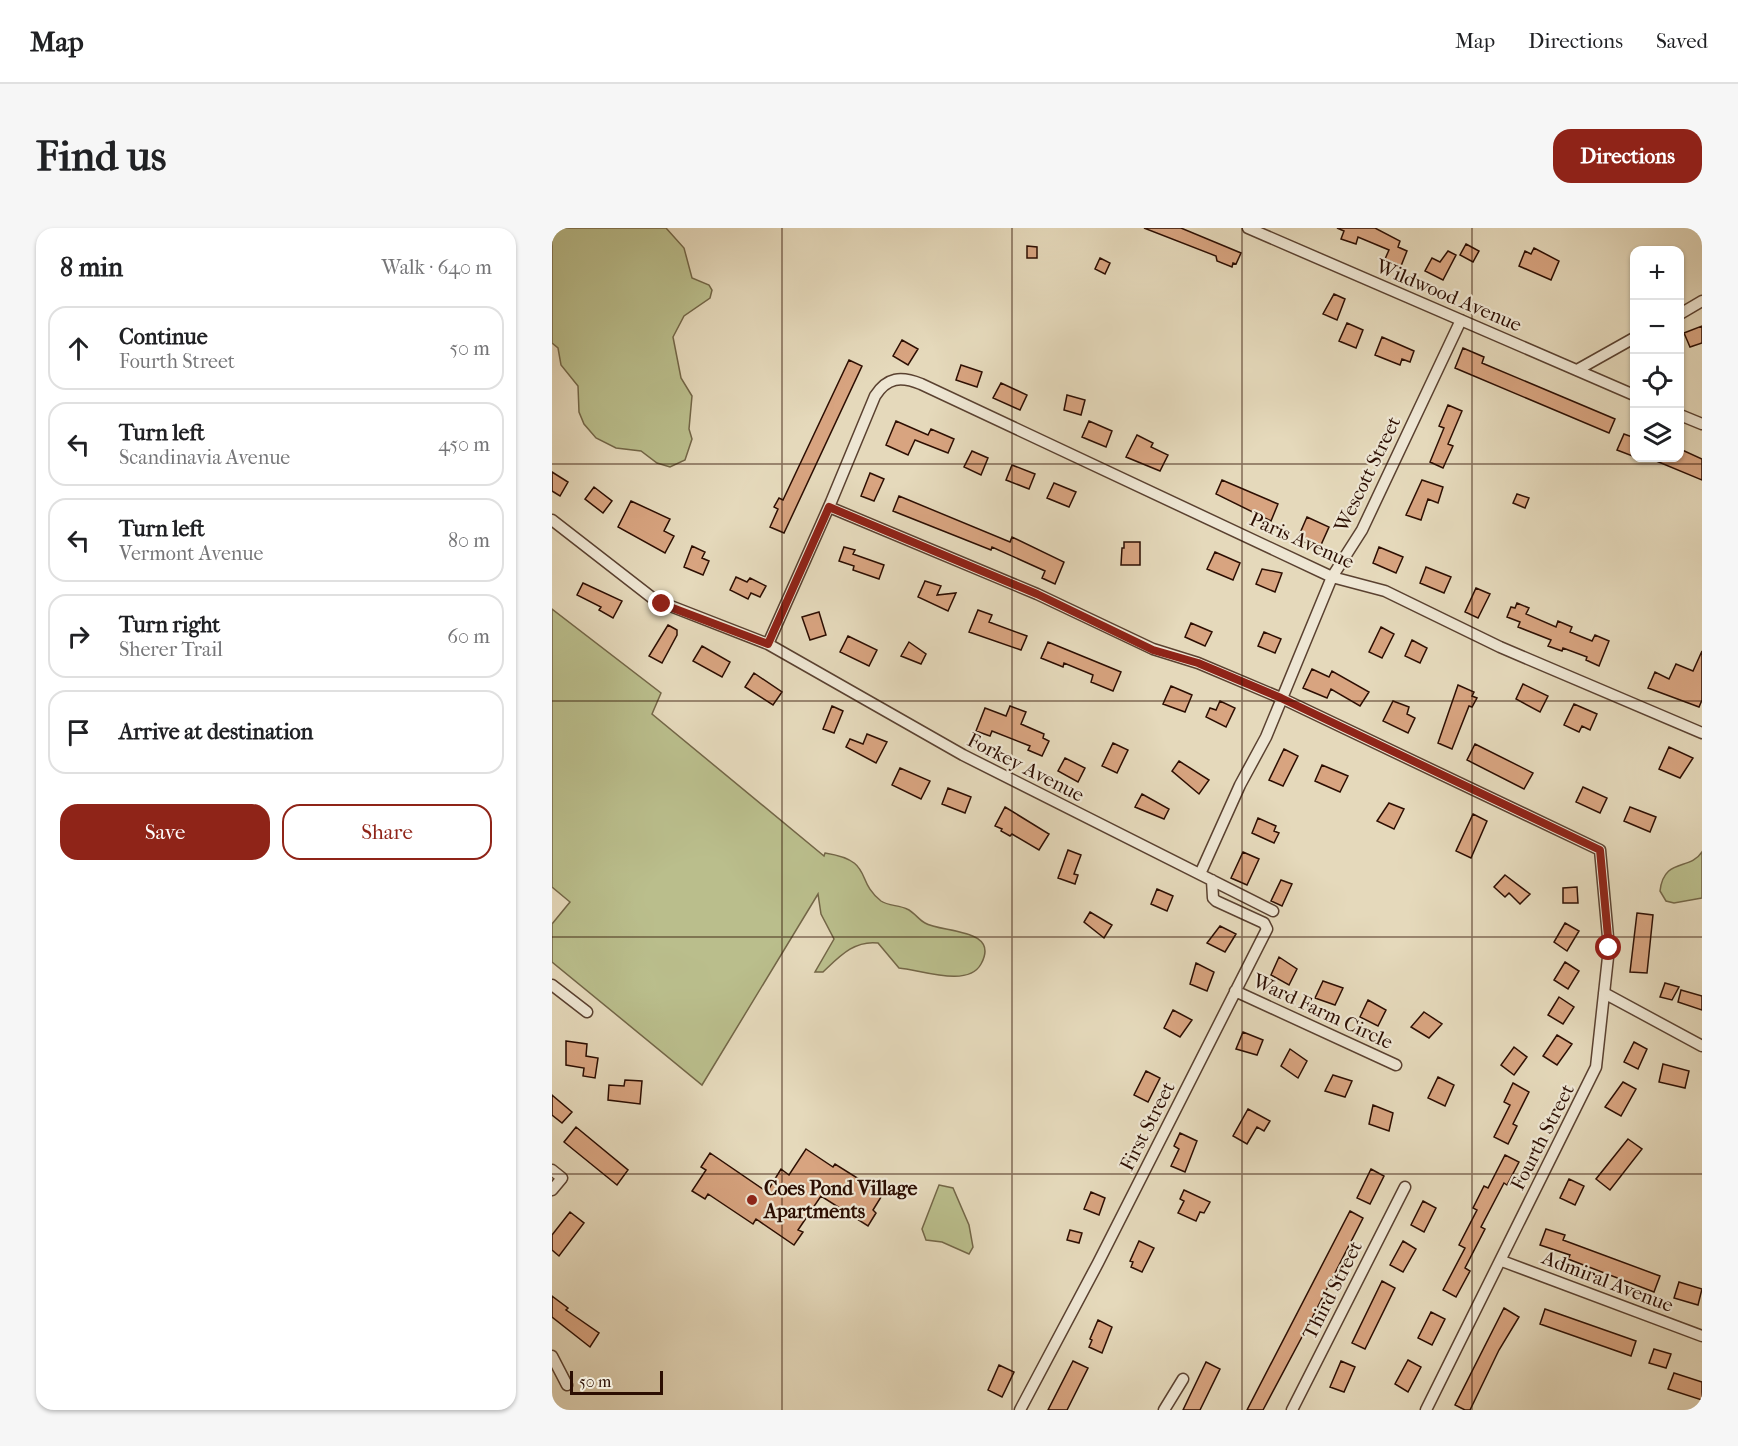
<!DOCTYPE html>
<html lang="en">
<head>
<meta charset="utf-8">
<style>
	:root { --surface:#fff; --page:#f6f6f6; --text:#202124; --muted:#757577; --line:#e0e0e0; --accent:#8f2418 }
	body { margin:0; font-family:"IM FELL French Canon",serif; background:var(--page); color:var(--text) }
	.controls { position:absolute; right:18px; top:18px; display:grid; overflow:hidden; border-radius:12px; box-shadow:0 2px 4px #0004 }
	.controls button { width:54px; height:54px; display:grid; place-items:center; padding:0; border:0; border-bottom:2px solid var(--line); background:var(--surface); color:var(--text); font:30px sans-serif }
	.scale { position:absolute; left:18px; bottom:15px; width:93px; box-sizing:border-box; padding-left:6px; border:3px solid #2c0e02; border-top:0; font-size:16px; line-height:21px; white-space:nowrap; color:#2c0e02; -webkit-text-stroke:4px #eee6d3; paint-order:stroke }
	.stop { position:absolute; width:18px; height:18px; margin:-14px; border:4px solid #8f2418; border-radius:50%; background:#fff }
	.stop.end { background:#8f2418; border-color:#fff; box-shadow:0 2px 6px #0008 }
	.list { margin:0; padding:0; list-style:none }
	h2 { display:flex; justify-content:space-between; align-items:center; height:78px; margin:0; padding:0 24px; font-size:26px }
	h2 small { font-size:20px; font-weight:400; color:var(--muted) }
	.list li { display:grid; grid-template-columns:39px 1fr auto; gap:18px; align-items:center; box-sizing:border-box; height:84px; margin:0 12px 12px; padding:0 12px; border:2px solid var(--line); border-radius:18px }
	.list b { display:block; font-size:22px; white-space:nowrap }
	.list p { margin:0; font-size:20px; white-space:nowrap; color:var(--muted) }
	.list em { font-size:20px; font-style:normal; color:var(--muted) }
	.actions { display:flex; gap:12px; padding:18px 24px }
	.actions a { flex:1; padding:14px 0; border:2px solid var(--accent); border-radius:18px; text-align:center; font-size:21px; color:var(--accent) }
	.actions .main { background:var(--accent); color:#fff }
	.icon { flex:none; width:33px; height:33px; fill:none; stroke:currentColor; stroke-width:2; stroke-linecap:round; stroke-linejoin:round }
	.map { position:relative; flex:none; width:1150px; height:1182px; overflow:hidden; border-radius:18px }
	header { display:flex; align-items:center; gap:36px; box-sizing:border-box; height:84px; padding:0 30px; background:var(--surface); border-bottom:2px solid var(--line) }
	header strong { font-size:28px }
	nav { display:flex; gap:33px; margin-inline-start:auto; font-size:21px }
	.intro { display:flex; align-items:center; justify-content:space-between; box-sizing:border-box; height:144px; padding:0 36px }
	h1 { margin:0; font-size:42px }
	.button { padding:15px 27px; border-radius:18px; background:var(--accent); color:#fff; font-size:21px; font-weight:700 }
	main { display:flex; gap:36px; padding:0 36px }
	aside { flex:1; background:var(--surface); border-radius:18px; box-shadow:0 2px 4px #0004 }
	.map>svg:first-child { display:block }
	.green { fill:#babe8c; stroke:#736647; stroke-width:1.5 }
	.building { fill:#d8a480; stroke:#2c0e02; stroke-width:1.5 }
	.lines { fill:none; stroke-linecap:round; stroke-linejoin:round }
	.street-casing { stroke:#5a4130; stroke-width:13 }
	.street { stroke:#eee6d3; stroke-width:10 }
	.route { stroke:#8f2418; stroke-width:8 }
	.grid { fill:none; stroke:#2c0e02; stroke-width:1.5; stroke-opacity:0.55 }
	.poi-dot { fill:#8f2418; stroke:#eee6d3; stroke-width:2 }
	.labels { text-anchor:middle; stroke-width:4.5; stroke-linejoin:round; paint-order:stroke }
	.street-label { font-size:20px; fill:#2c0e02; stroke:#eee6d3 }
	.poi-label { font-size:20px; font-weight:bold; fill:#2c0e02; stroke:#eee6d3; text-anchor:start }
</style>
</head>
<body>
<header>
<strong>Map</strong>
<nav><a>Map</a><a>Directions</a><a>Saved</a></nav>
</header>
<div class="intro"><h1>Find us</h1><a class="button">Directions</a></div>
<main>
<aside>
<h2>8 min<small>Walk · 640 m</small></h2>
<ul class="list">
<li><svg class="icon" aria-label="ahead" viewBox="0 0 24 24"><path d="M12 20V5M6 11l6-6 6 6"/></svg><div><b>Continue</b><p>Fourth Street</p></div><em>50 m</em></li>
<li><svg class="icon" aria-label="left" viewBox="0 0 24 24"><path d="M17 20v-9H6M10 6l-5 5 5 5"/></svg><div><b>Turn left</b><p>Scandinavia Avenue</p></div><em>450 m</em></li>
<li><svg class="icon" aria-label="left" viewBox="0 0 24 24"><path d="M17 20v-9H6M10 6l-5 5 5 5"/></svg><div><b>Turn left</b><p>Vermont Avenue</p></div><em>80 m</em></li>
<li><svg class="icon" aria-label="right" viewBox="0 0 24 24"><path d="M7 20v-9h11M14 6l5 5-5 5"/></svg><div><b>Turn right</b><p>Sherer Trail</p></div><em>60 m</em></li>
<li><svg class="icon" aria-label="arrive" viewBox="0 0 24 24"><path d="M6 21V4h12l-3 4 3 4H6"/></svg><div><b>Arrive at destination</b></div></li>
</ul>
<div class="actions"><a class="main">Save</a><a>Share</a></div>
</aside>
<div class="map">
<svg width="1150" height="1182" viewBox="0 0 1150 1182">
	<rect width="100%" height="100%" fill="#e5d9bb"/>
	<filter id="stains"><feTurbulence type="fractalNoise" baseFrequency=".00333" numOctaves="4"/><feColorMatrix values="0 0 0 0 .2 0 0 0 0 .09 0 0 0 0 .02 0 0 0 .5 -.17"/></filter>
	<radialGradient id="worn" r=".72"><stop offset=".6" stop-color="#630" stop-opacity="0"/><stop offset="1" stop-color="#630" stop-opacity=".3"/></radialGradient>
	<path class="green" d="M0 0H114L132 20 140 50 157 57 160 62 158 70 132 88 121 109 129 150 140 168 137 201 140 211 133 232 118 239 105 235 89 223 64 220 44 210 32 196 27 184 26 158 9 137 6 120 0 115Z
		M0 381 109 465 100 486 272 628 273 625C323 633 302 652 329 673 336 678 347 677 355 681 362 684 367 692 373 695 389 705 449 700 429 736 416 760 369 742 347 740L326 715C302 712 287 729 271 744H263L282 711 269 686 266 666 150 857 0 734V696L18 674 0 659Z
		M1150 624V670L1122 675 1114 673 1108 663C1112 629 1138 643 1150 624Z
		M387 957 401 960 417 997 421 1019 417 1026 390 1014 374 1012 370 1001Z"/>
	<path class="building" d="M592 0H629L689 25 684 36 681 35 680 39 665 33 664 28Z
		M785 0H823L848 13 846 19 855 23 849 38 833 31 837 22 806 9 804 16 789 11 792 3Z
		M914 16 927 23 921 34 908 27Z
		M475 18 485 19V30H475Z
		M982 20 1007 33 999 52 967 38 973 23 979 26Z
		M896 23 904 27 891 52 873 43 880 30 888 34Z
		M548 30 558 35 553 46 543 41Z
		M782 66 793 71 785 92 771 86Z
		M795 95 811 102 804 120 787 113Z
		M1150 98V115L1138 119 1132 105Z
		M830 109 862 123 858 134 850 131 848 137 823 127Z
		M350 112 366 121 356 137 341 128Z
		M911 120 932 129 930 135 1063 191 1057 205 903 140Z
		M297 132 310 138 232 305 218 299 226 281 222 279 227 270 231 272Z
		M409 137 430 144 425 159 404 152Z
		M449 155 475 167 468 182 441 170Z
		M515 167 533 172 529 187 512 182Z
		M896 177 910 183 896 216 901 218 891 240 878 234 892 200 887 198Z
		M344 193 376 207 379 201 402 211 396 225 363 212 356 227 334 217Z
		M537 193 560 203 554 219 530 209Z
		M1072 206 1083 210V229L1065 222Z
		M585 207 601 215 599 219 616 227 608 243 574 229Z
		M1128 221 1150 231V252L1097 230H1128Z
		M420 223 436 230 429 247 412 239Z
		M460 237 483 246 477 261 454 252Z
		M0 244 16 254 8 268 0 263Z
		M318 245 332 251 322 273 309 268Z
		M670 252 726 276 719 293 664 266Z
		M870 252 891 259 886 275 876 271 869 292 854 287Z
		M502 255 524 264 517 279 495 270Z
		M42 259 60 273 51 285 33 271Z
		M965 266 977 270 973 280 961 275Z
		M347 268 458 314 460 309 512 334 503 356 490 350 493 343 440 319 439 322 341 283Z
		M79 273 118 291 112 303 122 308 113 325 66 299Z
		M755 289 777 299 768 319 745 312Z
		M572 314H588V337H569L570 320H572Z
		M140 318 153 324 150 330 157 333 151 347 132 339Z
		M292 319 303 322 301 326 332 337 327 351 301 342 302 338 287 333Z
		M827 319 851 329 844 345 821 335Z
		M663 324 688 335 681 352 655 341Z
		M874 339 899 349 892 365 868 355Z
		M710 341 730 345 723 364 704 356Z
		M184 349 195 354 198 350 214 358 208 369 199 365 196 371 178 362Z
		M373 353 389 358 385 367 404 365 396 383 366 369Z
		M31 355 70 373 61 390 47 382 49 379 25 367Z
		M924 360 938 366 926 390 913 384Z
		M965 375 977 380 974 386 1004 399 1006 393 1020 399 1018 404 1040 413 1043 407 1057 413 1047 438 1034 432 1035 429 1011 420 1010 423 996 418 999 412 966 399 968 394 955 389 959 379 963 380Z
		M426 382 440 387 437 394 475 408 469 422 417 404Z
		M267 384 274 407 258 412 250 389Z
		M639 395 660 404 653 418 633 409Z
		M116 397 125 402V407L110 435 97 428Z
		M829 399 842 406 830 430 817 424Z
		M712 404 729 411 723 425 706 418Z
		M296 408 325 422 317 438 288 424Z
		M860 412 875 420 868 435 853 428Z
		M357 414 374 426 369 436 349 428Z
		M496 414 569 444 561 463 539 454 541 447 512 435 511 439 489 430Z
		M150 418 178 434 170 449 141 433Z
		M1150 423V472L1147 479 1096 460 1103 444 1117 451 1124 436 1141 443Z
		M760 441 777 449 780 443 817 464 808 478 779 461 775 470 751 460Z
		M202 445 230 464 221 477 193 459Z
		M971 456 996 468 988 484 964 471Z
		M906 457 922 464 920 468 925 470 920 479 917 478 900 521 886 515Z
		M619 458 640 467 633 484 611 476Z
		M668 473 683 480 674 499 654 489 658 480 664 482Z
		M841 473 857 479 855 486 863 490 856 505 831 493Z
		M1022 476 1045 486 1038 502 1030 498 1027 504 1012 497Z
		M280 478 291 483 282 505 271 501Z
		M458 478 474 484 469 496 492 506 491 510 497 513 490 528 476 522 478 518 440 503 438 508 424 503 433 480 454 488Z
		M315 506 335 514 324 535 294 519 298 511 311 516Z
		M561 515 576 522 565 545 550 538Z
		M923 516 981 545 972 561 915 532Z
		M1117 519 1141 530 1128 550 1107 541Z
		M732 521 746 528 731 558 717 552Z
		M513 530 533 540 526 554 506 543Z
		M627 533 657 552 647 566 620 543Z
		M770 537 796 548 788 564 763 553Z
		M348 540 378 553 369 571 340 557Z
		M1031 559 1055 570 1048 585 1024 574Z
		M396 560 419 569 413 585 390 576Z
		M590 566 617 581 612 591 583 579Z
		M837 575 852 581 842 601 825 593Z
		M453 579 497 606 487 622 460 606 458 608 449 603 450 601 443 598Z
		M1078 579 1104 589 1098 604 1072 593Z
		M921 586 935 593 919 630 904 623Z
		M706 590 724 598 722 603 727 605 722 615 700 605Z
		M516 622 529 627 522 646 526 647 523 656 506 650Z
		M691 624 707 631 695 657 679 650Z
		M953 647 978 666 968 676 957 665 953 669 942 659Z
		M729 652 740 656 730 678 719 673Z
		M1025 659 1026 675H1011V660Z
		M605 661 621 668 615 683 599 676Z
		M538 684 560 697 552 710 532 694Z
		M1085 685 1101 687 1095 745 1078 744Z
		M1013 695 1027 703 1015 723 1002 714Z
		M668 698 684 706 673 724 655 715Z
		M727 729 745 741 737 757 719 747Z
		M1013 734 1027 743 1016 761 1002 752Z
		M644 735 662 744 655 763 638 756Z
		M771 753 791 760 783 777 763 770Z
		M1113 755 1127 759 1120 772 1108 769Z
		M1129 762 1150 768V782L1126 774Z
		M1007 769 1022 779 1011 796 996 787Z
		M816 772 834 782 826 798 808 789Z
		M621 782 640 792 628 809 612 800Z
		M872 784 890 796 877 810 859 799Z
		M691 804 711 812 705 827 684 821Z
		M1005 807 1020 816 1005 837 991 828Z
		M14 813 35 816 34 828 46 830 43 850 31 848 32 840 14 837Z
		M1082 814 1095 821 1086 841 1072 834Z
		M962 819 975 829 962 847 949 837Z
		M738 821 755 833 746 850 729 838Z
		M1111 836 1137 843 1133 860 1107 854Z
		M594 843 608 850 596 874 582 867Z
		M781 847 800 853 793 869 773 863Z
		M886 849 902 857 893 878 876 870Z
		M73 852 90 853 88 876 56 872 57 857 72 858Z
		M1071 854 1084 861 1069 888 1053 879Z
		M961 855 977 864 961 896 965 898 956 916 942 909 958 877 952 874Z
		M0 867 20 884 10 895 0 887Z
		M821 877 841 885 837 903 817 896Z
		M696 881 718 893 712 903 705 899 695 916 681 908Z
		M24 899 76 942 65 957 12 914Z
		M628 905 645 913 633 944 619 938 627 921 622 918Z
		M1076 911 1090 921 1058 962 1044 951Z
		M254 921 281 939 283 936 318 958 322 953 334 961 321 982 324 985 316 998 269 968 246 1002 251 1004 242 1017 204 991 201 996 156 966 153 971 140 963 154 942 149 939 158 925 215 964 229 941 237 947Z
		M953 927 967 934 955 957 952 955 929 999 933 1001 913 1040 918 1043 904 1069 891 1062 913 1020 907 1017 925 982 921 980 932 958 936 960Z
		M819 941 832 948 818 976 805 970Z
		M1017 951 1032 958 1023 977 1008 970Z
		M632 962 658 974 652 985 648 984 644 993 626 985 632 973 628 971Z
		M539 964 553 970 547 987 532 981Z
		M871 973 884 980 872 1004 859 997Z
		M798 983 811 990 759 1092 711 1182H695Z
		M18 984 32 995 7 1028 0 1022V1007Z
		M994 1001 1013 1007 1011 1012 1108 1048 1102 1064 1016 1031 1018 1027 988 1017Z
		M518 1002 530 1005 527 1015 515 1012Z
		M587 1013 602 1020 590 1044 579 1039 581 1034 578 1033Z
		M851 1013 864 1021 851 1044 838 1037Z
		M830 1053 843 1060 813 1121 800 1115Z
		M1127 1054 1150 1061 1146 1077 1122 1070Z
		M0 1068 16 1080 14 1082 47 1105 38 1119 0 1089Z
		M952 1080 967 1089 947 1122 918 1182H913L903 1177Z
		M993 1081 1084 1113 1079 1128 988 1096Z
		M879 1084 893 1091 880 1117 866 1110Z
		M546 1092 560 1099 550 1125 537 1119 540 1112 538 1111Z
		M1102 1121 1119 1126 1114 1140 1097 1135Z
		M856 1132 869 1139 856 1164 843 1156Z
		M521 1133 536 1140 515 1182H496Z
		M789 1133 803 1139 792 1164 778 1159Z
		M654 1134 668 1141 648 1182H631Z
		M447 1137 462 1144 450 1169 436 1162Z
		M1122 1145 1150 1154V1172L1116 1161Z"/>
	<g class="lines">
		<g class="street-casing">
			<path id="street" d="M696 0 1082 167
				M1128 86 1150 73
				M1025 142 1082 110
				M1128 187 1150 196
				M277 279 485 366 601 421 646 435 729 470 1048 622 1057 720 1044 839 874 1182
				M0 292 103 372 216 416 411 527 721 683
				M216 416 279 274 323 168C335 149 349 148 369 156L780 349 833 363 948 419 1150 505
				M648 646 688 557 714 509 780 349 810 302 909 92
				M0 757 35 784
				M683 763 844 837
				M1052 765 1150 818
				M0 942 10 950 0 962
				M950 1033 1150 1108
				M0 1128 15 1157
				M468 1182 546 1035 715 701 712 695 664 673 661 670 660 652
				M612 1182 631 1151
				M740 1182 853 959"/>
		</g>
		<use href="#street" class="street"/>
	</g>
	<g class="lines">
		<path class="route" d="M110 376 216 416 277 279 485 366 601 422 646 435 729 470 1048 622 1057 720"/>
	</g>
	<path class="grid" d="M230 0V1182M460 0V1182M690 0V1182M920 0V1182M0 236H1150M0 473H1150M0 709H1150M0 946H1150"/>
	<circle class="poi-dot" cx="200" cy="972" r="6"/>
	<g class="labels">
		<g class="street-label">
			<text transform="translate(897 67) rotate(23)" y="7">Wildwood Avenue</text>
			<text transform="translate(815 246) rotate(-64)" y="7">Wescott Street</text>
			<text transform="translate(750 312) rotate(24)" y="7">Paris Avenue</text>
			<text transform="translate(474 539) rotate(27)" y="7">Forkey Avenue</text>
			<text transform="translate(771 783) rotate(25)" y="7">Ward Farm Circle</text>
			<text transform="translate(595 898) rotate(-63)" y="7">First Street</text>
			<text transform="translate(990 909) rotate(-63)" y="7">Fourth Street</text>
			<text transform="translate(1056 1053) rotate(21)" y="7">Admiral Avenue</text>
			<text transform="translate(780 1062) rotate(-63)" y="7">Third Street</text>
		</g>
		<g class="poi-label">
			<text x="212" y="967">Coes Pond Village<tspan x="212" dy="23">Apartments</tspan></text>
		</g>
	</g>
	<rect width="100%" height="100%" filter="url(#stains)"/>
	<rect width="100%" height="100%" fill="url(#worn)"/>
</svg>
<div class="controls">
<button>+</button>
<button>−</button>
<button><svg class="icon" aria-label="locate" viewBox="0 0 24 24"><circle cx="12" cy="12" r="6"/><path d="M12 2v4M12 18v4M2 12h4M18 12h4"/></svg></button>
<button><svg class="icon" aria-label="layers" viewBox="0 0 24 24"><path d="M12 4l9 5-9 5-9-5zM3 14l9 5 9-5"/></svg></button>
</div>
<div class="scale">50 m</div>
<div class="stop" style="left:1057px;top:720px"></div>
<div class="stop end" style="left:110px;top:376px"></div>
</div>
</main>
</body>
</html>
